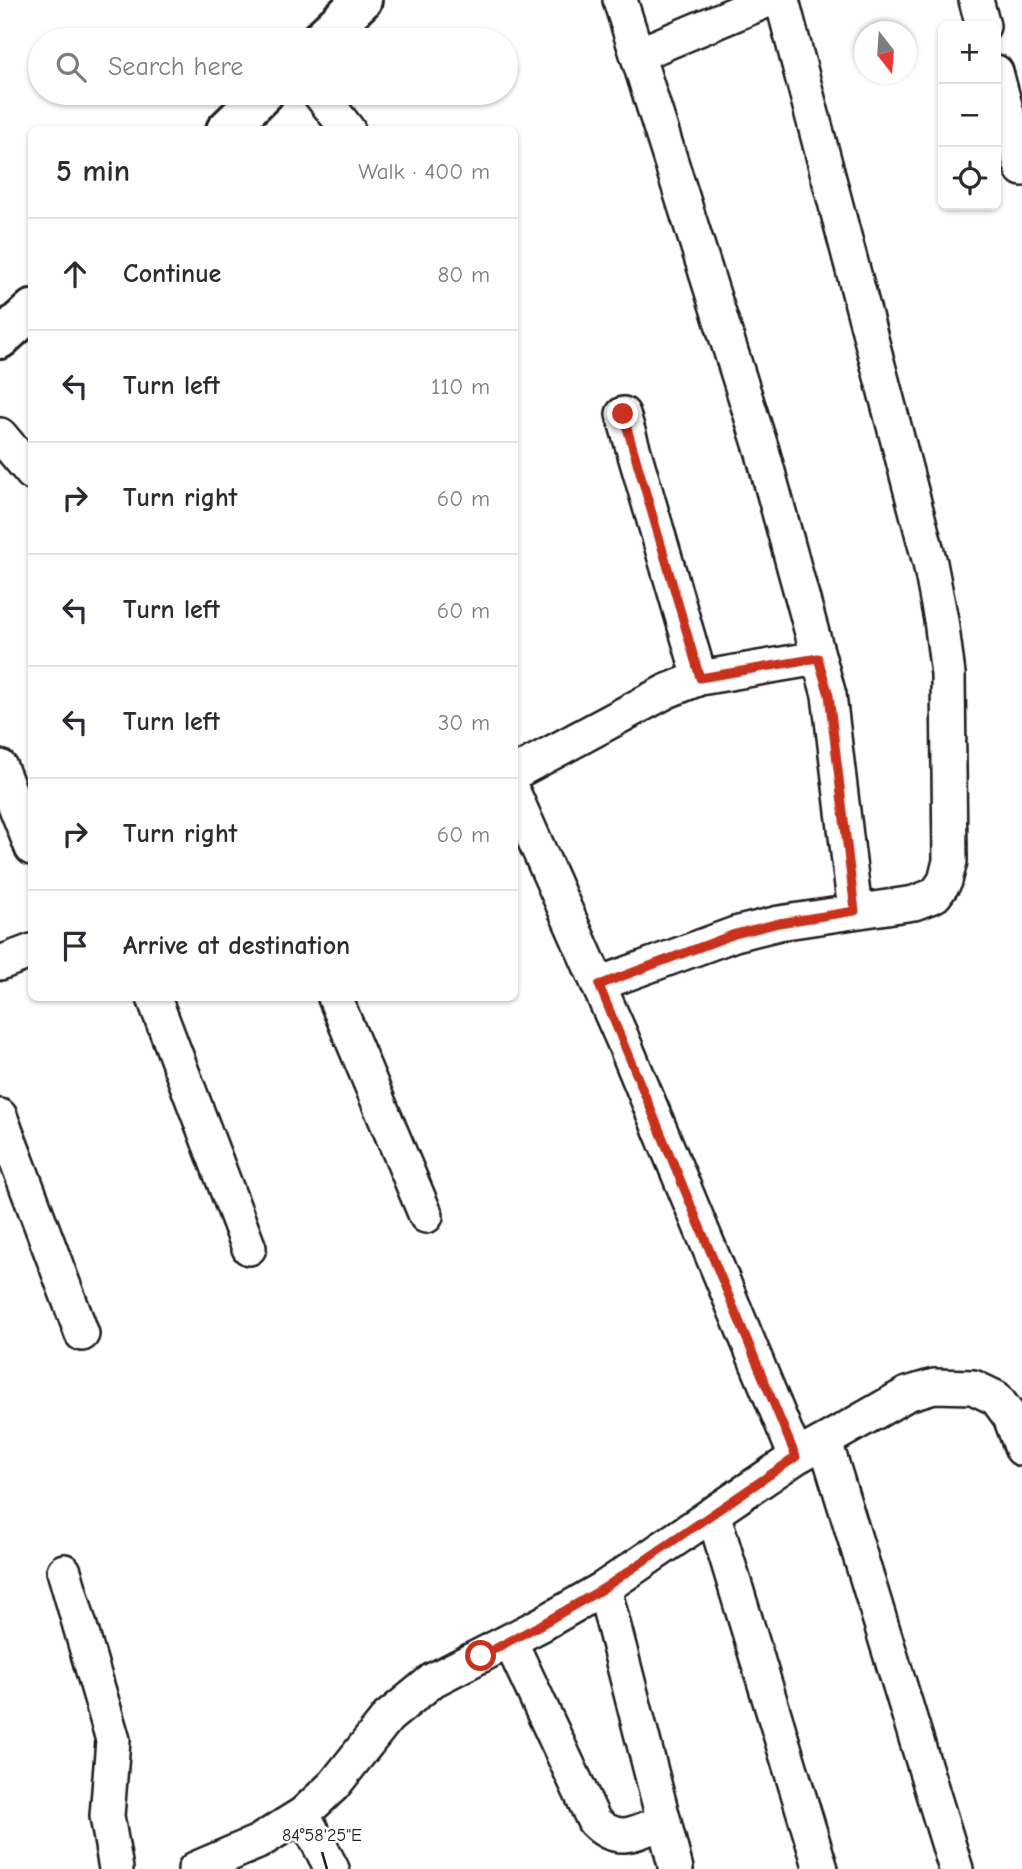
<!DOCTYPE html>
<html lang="en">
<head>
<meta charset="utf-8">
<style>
	:root { --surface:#fff; --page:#f7f7f7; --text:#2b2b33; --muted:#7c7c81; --line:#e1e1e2 }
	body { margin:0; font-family:"Comic Neue",sans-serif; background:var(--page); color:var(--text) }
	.controls { position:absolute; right:21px; top:21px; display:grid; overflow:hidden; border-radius:10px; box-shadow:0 2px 5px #0004 }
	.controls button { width:63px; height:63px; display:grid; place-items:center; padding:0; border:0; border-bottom:2px solid var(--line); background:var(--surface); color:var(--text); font:35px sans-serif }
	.compass { position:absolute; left:854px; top:21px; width:63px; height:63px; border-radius:50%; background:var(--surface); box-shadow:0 2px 5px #0004; rotate:163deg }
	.stop { position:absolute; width:21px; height:21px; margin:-16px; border:5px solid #c8321e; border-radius:50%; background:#fff }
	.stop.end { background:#c8321e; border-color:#fff; box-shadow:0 2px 7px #0008 }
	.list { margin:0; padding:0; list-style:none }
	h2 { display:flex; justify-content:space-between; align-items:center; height:91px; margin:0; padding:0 28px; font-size:30px }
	h2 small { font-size:23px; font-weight:400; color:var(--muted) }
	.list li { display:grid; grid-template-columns:46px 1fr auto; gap:21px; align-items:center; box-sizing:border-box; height:112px; padding:0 28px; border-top:2px solid var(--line) }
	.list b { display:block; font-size:26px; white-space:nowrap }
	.list em { font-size:23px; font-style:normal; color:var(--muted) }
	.icon { flex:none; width:38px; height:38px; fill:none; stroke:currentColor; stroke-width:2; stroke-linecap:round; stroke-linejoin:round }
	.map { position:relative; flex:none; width:1022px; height:1869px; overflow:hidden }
	.search { position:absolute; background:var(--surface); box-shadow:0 2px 5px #0004; left:28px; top:28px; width:490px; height:77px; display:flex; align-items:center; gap:18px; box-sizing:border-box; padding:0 24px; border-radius:38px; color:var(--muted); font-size:26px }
	.panel { position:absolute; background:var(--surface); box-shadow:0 2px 5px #0004; left:28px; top:126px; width:490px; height:875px; border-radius:10px }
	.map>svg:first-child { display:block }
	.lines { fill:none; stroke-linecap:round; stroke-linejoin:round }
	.minor-casing { stroke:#1c1c1c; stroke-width:38 }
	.secondary-casing { stroke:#1c1c1c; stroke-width:44 }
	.minor { stroke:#fff; stroke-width:33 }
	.secondary { stroke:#fff; stroke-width:38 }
	.route { stroke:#c8321e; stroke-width:9 }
	.ticks { fill:none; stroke:#1c1c1c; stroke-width:2.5 }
	.ticks-label { font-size:18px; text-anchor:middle; fill:#1c1c1c; stroke:#fff; stroke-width:5; stroke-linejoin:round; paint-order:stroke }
</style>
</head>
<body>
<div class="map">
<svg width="1022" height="1869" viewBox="0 0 1022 1869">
	<rect width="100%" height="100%" fill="#fff"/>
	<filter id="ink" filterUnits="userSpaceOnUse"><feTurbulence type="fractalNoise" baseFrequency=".0143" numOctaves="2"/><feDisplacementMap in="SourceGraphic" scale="14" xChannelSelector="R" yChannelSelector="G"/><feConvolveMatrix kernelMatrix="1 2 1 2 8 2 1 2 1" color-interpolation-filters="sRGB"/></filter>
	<g filter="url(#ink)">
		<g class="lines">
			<g class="minor-casing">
				<path id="minor" d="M620 0 762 450 829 695 855 911
					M976 0 983 26
					M639 54 768 0
					M996 72 1022 169
					M319 93 348 130
					M623 414 700 678
					M0 435 32 473
					M0 767 32 848
					M514 773 667 691 700 678 818 658
					M514 794 622 1038 796 1457
					M0 963 32 951
					M599 984 735 934 779 923 914 903 935 895 945 881 950 861 948 674 941 620 930 563 782 0
					M154 998 249 1248
					M335 998 426 1216
					M0 1116 82 1334
					M825 1441 907 1394 934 1386 973 1387 996 1398 1010 1417 1022 1449
					M713 1513 821 1869
					M64 1571 113 1740 107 1816 116 1869
					M604 1588 676 1869
					M510 1641 594 1821C618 1846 637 1832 664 1821
					M303 1814 332 1869
					M195 1869 258 1842 303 1814 334 1785 388 1717 433 1680 542 1624 604 1588 796 1457 825 1441 956 1869"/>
			</g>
			<g class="secondary-casing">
				<path id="secondary" d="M320 40 362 0
					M226 130 264 93
					M0 339 32 310"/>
			</g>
			<use href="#minor" class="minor"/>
			<use href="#secondary" class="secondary"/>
		</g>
	</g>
	<g class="lines" filter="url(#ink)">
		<path class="route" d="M481 1656 542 1624 604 1588 796 1457 599 985 735 934 779 923 855 911 829 695 818 658 700 678 623 414"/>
	</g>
	<path class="ticks" d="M322 1852 327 1869"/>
	<g class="ticks-label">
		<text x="322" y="1841">84°58'25"E</text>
	</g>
</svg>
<div class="controls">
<button>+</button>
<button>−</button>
<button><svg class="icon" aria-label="locate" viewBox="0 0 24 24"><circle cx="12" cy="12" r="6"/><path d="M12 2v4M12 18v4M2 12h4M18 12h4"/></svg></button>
</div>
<svg class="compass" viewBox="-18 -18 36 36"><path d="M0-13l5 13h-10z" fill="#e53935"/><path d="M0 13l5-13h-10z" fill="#7c7c81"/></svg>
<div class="stop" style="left:481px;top:1656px"></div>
<div class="stop end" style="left:623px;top:414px"></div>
<div class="search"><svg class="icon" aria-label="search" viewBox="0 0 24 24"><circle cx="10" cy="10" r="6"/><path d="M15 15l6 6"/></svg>Search here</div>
<section class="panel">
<h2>5 min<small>Walk · 400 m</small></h2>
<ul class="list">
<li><svg class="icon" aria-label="ahead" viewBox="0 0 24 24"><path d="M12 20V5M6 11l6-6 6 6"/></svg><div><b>Continue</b></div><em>80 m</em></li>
<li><svg class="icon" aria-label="left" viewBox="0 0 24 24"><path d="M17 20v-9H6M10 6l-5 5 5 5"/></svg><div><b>Turn left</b></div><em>110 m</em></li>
<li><svg class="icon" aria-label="right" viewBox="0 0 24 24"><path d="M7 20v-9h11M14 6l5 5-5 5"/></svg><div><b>Turn right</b></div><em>60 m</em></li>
<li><svg class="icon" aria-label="left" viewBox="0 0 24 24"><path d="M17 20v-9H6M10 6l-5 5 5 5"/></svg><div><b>Turn left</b></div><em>60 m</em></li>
<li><svg class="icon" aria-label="left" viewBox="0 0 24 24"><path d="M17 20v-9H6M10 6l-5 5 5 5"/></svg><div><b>Turn left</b></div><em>30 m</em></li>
<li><svg class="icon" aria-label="right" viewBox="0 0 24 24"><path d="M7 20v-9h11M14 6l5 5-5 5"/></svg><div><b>Turn right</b></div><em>60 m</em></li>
<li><svg class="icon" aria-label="arrive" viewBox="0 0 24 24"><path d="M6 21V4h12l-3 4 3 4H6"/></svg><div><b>Arrive at destination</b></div></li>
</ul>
</section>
</div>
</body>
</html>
